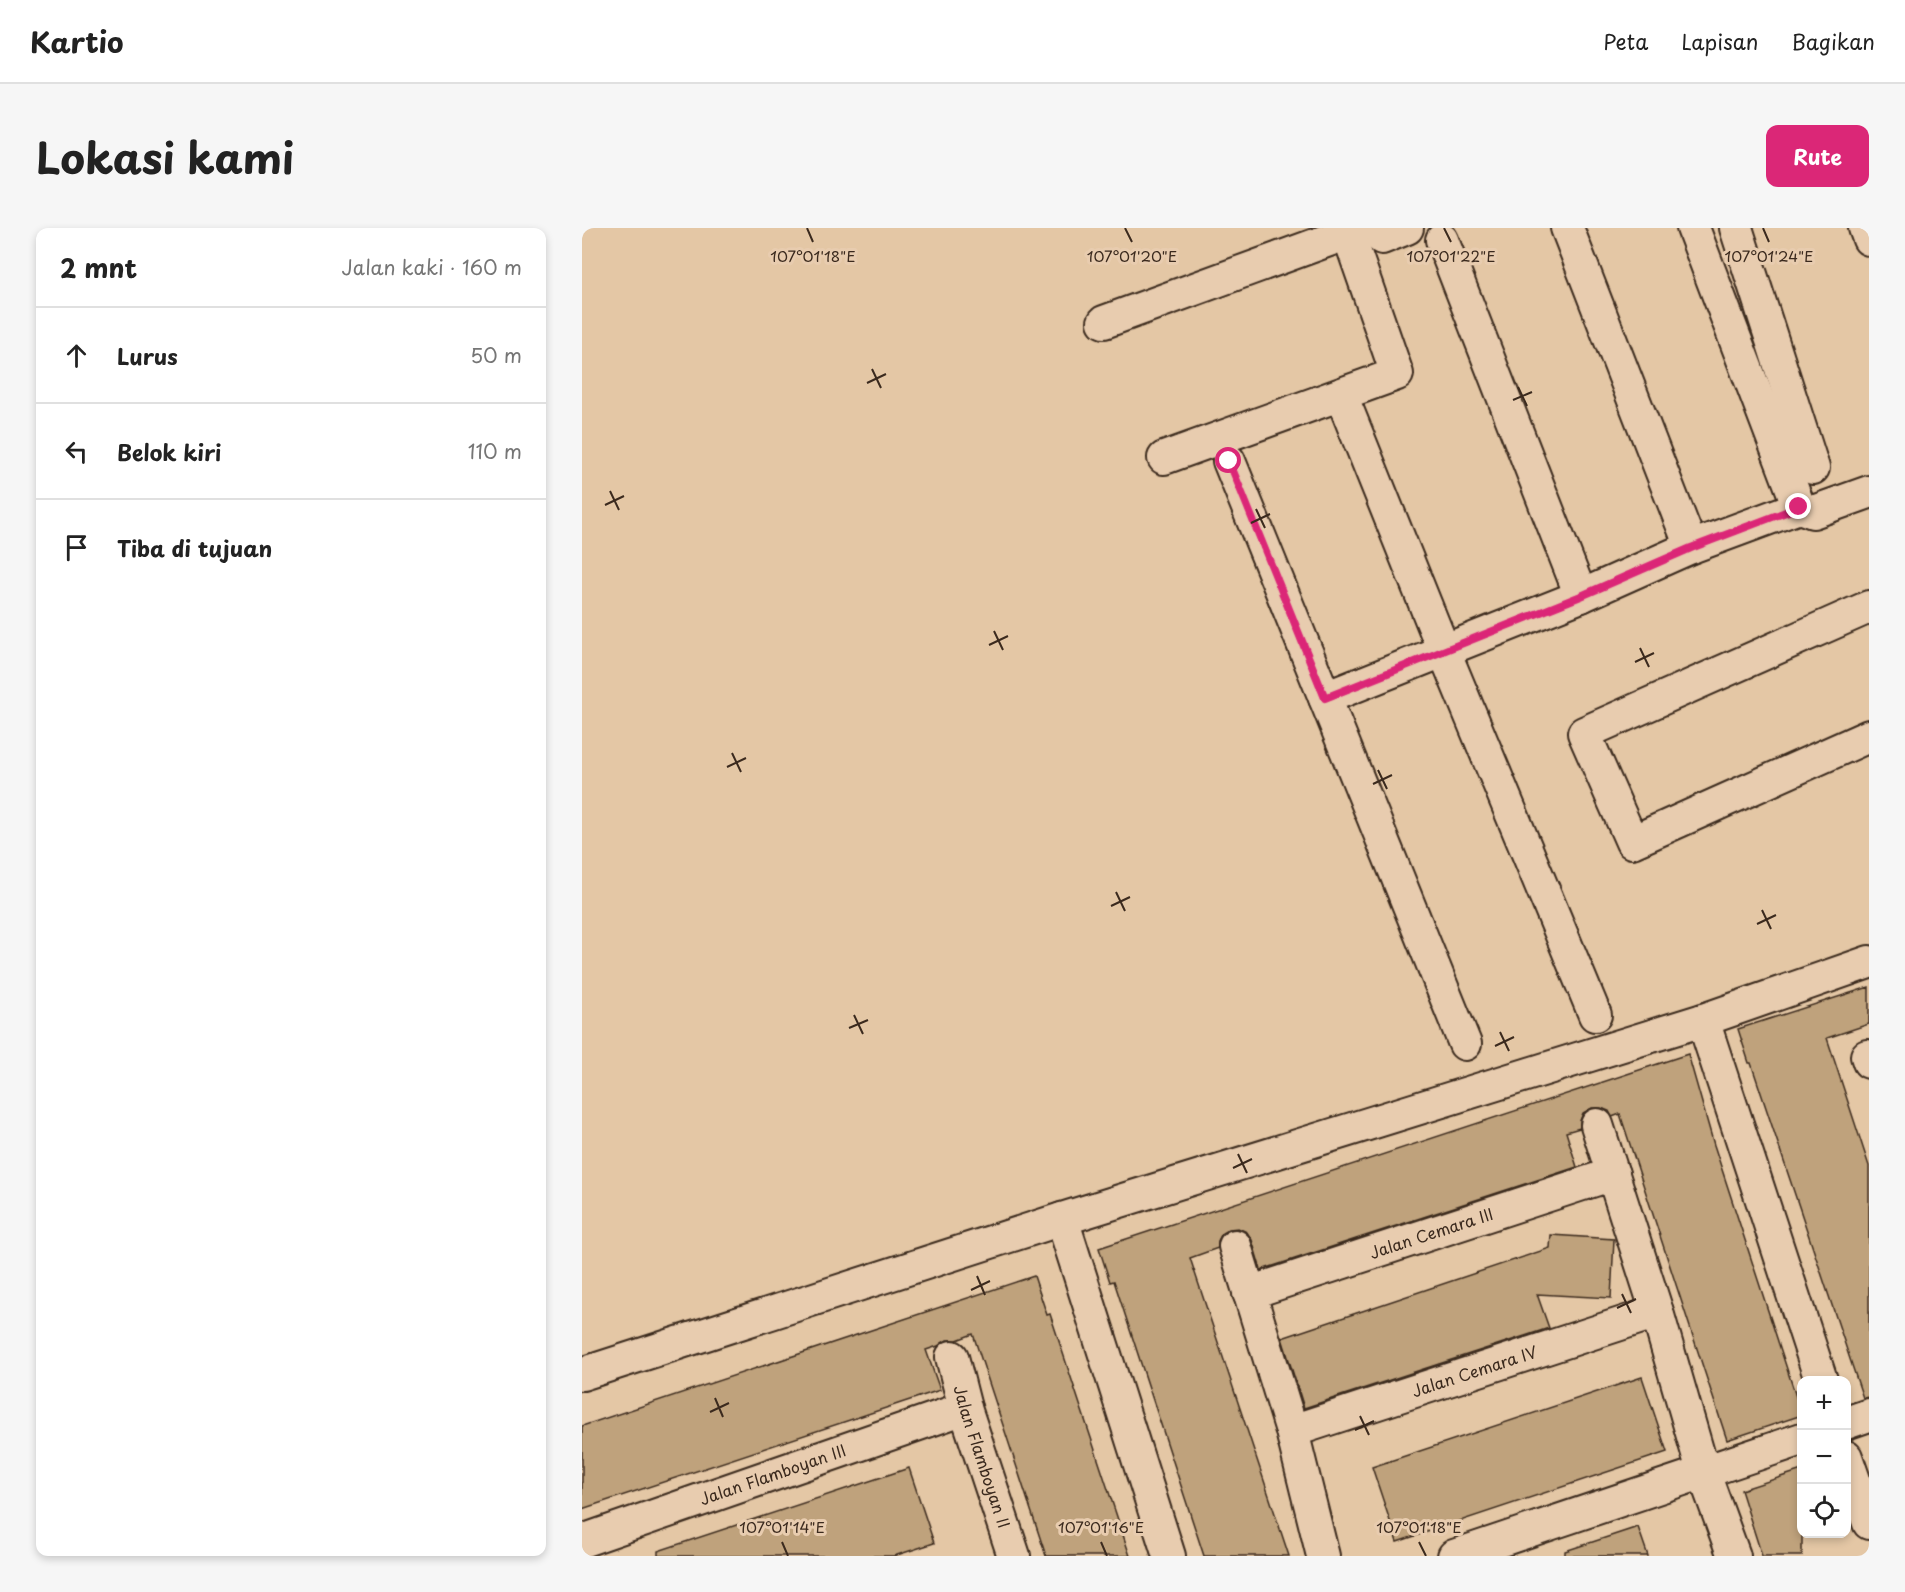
<!DOCTYPE html>
<html lang="id">
<head>
<meta charset="utf-8">
<style>
	:root { --surface:#fff; --page:#f6f6f6; --text:#222; --muted:#767676; --line:#e0e0e0; --accent:#db2777 }
	body { margin:0; font-family:"Playpen Sans",sans-serif; background:var(--page); color:var(--text) }
	.controls { position:absolute; right:18px; bottom:18px; display:grid; overflow:hidden; border-radius:12px; box-shadow:0 3px 9px #0003 }
	.controls button { width:54px; height:54px; display:grid; place-items:center; padding:0; border:0; border-bottom:2px solid var(--line); background:var(--surface); color:var(--text); font:30px sans-serif }
	.stop { position:absolute; width:18px; height:18px; margin:-14px; border:4px solid #db2777; border-radius:50%; background:#fff }
	.stop.end { background:#db2777; border-color:#fff; box-shadow:0 2px 6px #0008 }
	.list { margin:0; padding:0; list-style:none }
	h2 { display:flex; justify-content:space-between; align-items:center; height:78px; margin:0; padding:0 24px; font-size:26px }
	h2 small { font-size:20px; font-weight:400; color:var(--muted) }
	.list li { display:grid; grid-template-columns:39px 1fr auto; gap:18px; align-items:center; box-sizing:border-box; height:96px; padding:0 24px; border-top:2px solid var(--line) }
	.list b { display:block; font-size:22px; white-space:nowrap }
	.list em { font-size:20px; font-style:normal; color:var(--muted) }
	.icon { flex:none; width:33px; height:33px; fill:none; stroke:currentColor; stroke-width:2; stroke-linecap:round; stroke-linejoin:round }
	.map { position:relative; flex:none; width:1287px; height:1328px; overflow:hidden; border-radius:12px }
	header { display:flex; align-items:center; gap:36px; box-sizing:border-box; height:84px; padding:0 30px; background:var(--surface); border-bottom:2px solid var(--line) }
	header strong { font-size:28px }
	nav { display:flex; gap:33px; margin-inline-start:auto; font-size:21px }
	.intro { display:flex; align-items:center; justify-content:space-between; box-sizing:border-box; height:144px; padding:0 36px }
	h1 { margin:0; font-size:42px }
	.button { padding:15px 27px; border-radius:12px; background:var(--accent); color:#fff; font-size:21px; font-weight:700 }
	main { display:flex; gap:36px; padding:0 36px }
	aside { flex:1; background:var(--surface); border-radius:12px; box-shadow:0 3px 9px #0003 }
	.map>svg:first-child { display:block }
	.building { fill:#bfa27b; stroke:#3b2a1e; stroke-width:1.5 }
	.lines { fill:none; stroke-linecap:round; stroke-linejoin:round }
	.street-casing { stroke:#3b2a1e; stroke-width:36 }
	.street { stroke:#e8ccaf; stroke-width:32 }
	.route { stroke:#db2777; stroke-width:8 }
	.ticks { fill:none; stroke:#3b2a1e; stroke-width:2 }
	.labels { text-anchor:middle; stroke-width:6; stroke-linejoin:round; paint-order:stroke }
	.street-label { font-size:16px; fill:#3b2a1e; stroke:#e8ccaf }
	.ticks-label { font-size:15px; text-anchor:middle; fill:#3b2a1e; stroke:#e8ccaf; stroke-width:6; stroke-linejoin:round; paint-order:stroke }
</style>
</head>
<body>
<header>
<strong>Kartio</strong>
<nav><a>Peta</a><a>Lapisan</a><a>Bagikan</a></nav>
</header>
<div class="intro"><h1>Lokasi kami</h1><a class="button">Rute</a></div>
<main>
<aside>
<h2>2 mnt<small>Jalan kaki · 160 m</small></h2>
<ul class="list">
<li><svg class="icon" aria-label="ahead" viewBox="0 0 24 24"><path d="M12 20V5M6 11l6-6 6 6"/></svg><div><b>Lurus</b></div><em>50 m</em></li>
<li><svg class="icon" aria-label="left" viewBox="0 0 24 24"><path d="M17 20v-9H6M10 6l-5 5 5 5"/></svg><div><b>Belok kiri</b></div><em>110 m</em></li>
<li><svg class="icon" aria-label="arrive" viewBox="0 0 24 24"><path d="M6 21V4h12l-3 4 3 4H6"/></svg><div><b>Tiba di tujuan</b></div></li>
</ul>
</aside>
<div class="map">
<svg width="1287" height="1328" viewBox="0 0 1287 1328">
	<rect width="100%" height="100%" fill="#e4c7a5"/>
	<filter id="ink" filterUnits="userSpaceOnUse"><feTurbulence type="fractalNoise" baseFrequency=".0167" numOctaves="2"/><feDisplacementMap in="SourceGraphic" scale="12" xChannelSelector="R" yChannelSelector="G"/><feConvolveMatrix kernelMatrix="1 2 1 2 8 2 1 2 1" color-interpolation-filters="sRGB"/></filter>
	<g filter="url(#ink)">
		<path class="building" d="M1287 759V796L1245 810 1287 938V1169L1281 1170 1169 835H1167L1156 801Z
			M1106 826 1132 917 1220 1187 1145 1212 1038 886 1030 889 1027 883 1019 880H1010L1001 885 998 893V900L984 904 995 939 679 1042 670 1012 665 1004 656 1000 647 1001 640 1005 636 1013V1020L608 1030 707 1328H622L532 1053 528 1054 517 1020Z
			M969 1007 1032 1011 1029 1070 955 1066 967 1100 722 1180 700 1110 968 1020Z
			M452 1048 465 1087 468 1086 548 1328H464L391 1106 375 1112H365L356 1118 344 1122 358 1162 0 1281V1198Z
			M1060 1149 1085 1224 815 1314 790 1239Z
			M327 1240 352 1315 312 1328H76V1323Z
			M1220 1242V1328H1180L1159 1262Z
			M1056 1299 1066 1328H983V1323Z"/>
		<g class="lines">
			<g class="street-casing">
				<g id="street">
					<path d="M796 0 800 10 825 0"/>
					<path d="M985 0 1109 319"/>
					<path d="M1111 0 1217 279"/>
					<path d="M1154 0 1231 240"/>
					<path d="M1283 0 1287 11"/>
					<path d="M860 12 999 368"/>
					<path d="M522 94 766 5 815 146 582 230"/>
					<path d="M766 184 862 423 1013 787"/>
					<path d="M647 233 743 470"/>
					<path d="M1287 379 1002 505 1050 614 1287 508"/>
					<path d="M1121 792 1239 1152"/>
					<path d="M883 816 743 470 999 368 1109 319 1217 279 1231 284 1287 264"/>
					<path d="M1285 828 1287 834"/>
					<path d="M1015 897 1075 1084 1121 1243 1152 1328"/>
					<path d="M480 991 587 1328"/>
					<path d="M653 1018 710 1203 741 1328"/>
					<path id="s1" d="M667 1065 1031 946"/>
					<path id="s2" d="M370 1129 383 1180 432 1328"/>
					<path d="M0 1146 480 991 1121 792 1287 734"/>
					<path d="M1264 1195 1287 1187"/>
					<path id="s3" d="M710 1203 1075 1084"/>
					<path d="M1264 1229 1287 1295"/>
					<path id="s4" d="M0 1313 383 1180"/>
					<path d="M872 1328 1220 1211"/>
				</g>
			</g>
			<use href="#street" class="street"/>
		</g>
	</g>
	<g class="lines" filter="url(#ink)">
		<path class="route" d="M647 233 743 470 999 368 1109 320 1217 279"/>
	</g>
	<path class="ticks" d="M225 0 231 14M543 0 550 14M862 0 869 14M1181 0 1187 14M290 141 299 160M285 155 304 146M936 159 945 178M931 172 950 164M28 263 37 282M23 277 42 268M674 281 683 300M669 295 688 286M412 403 421 422M407 417 426 408M1058 420 1067 439M1053 434 1072 425M150 525 159 544M145 539 164 530M796 542 805 561M791 556 810 547M534 664 543 683M529 678 548 669M1180 682 1189 701M1175 696 1194 687M272 787 281 806M267 800 286 792M918 804 927 823M913 818 932 809M656 926 665 945M651 940 670 931M395 1048 403 1067M389 1062 408 1053M1040 1066 1049 1085M1035 1080 1054 1071M133 1170 141 1189M128 1184 147 1175M778 1188 787 1207M773 1202 792 1193M200 1314 206 1328M519 1314 525 1328M837 1314 844 1328"/>
	<g class="labels">
		<g class="street-label">
			<text dy="6" stroke="none"><textPath href="#s1" startOffset="192">Jalan Cemara III</textPath></text>
			<text dy="6" stroke="none"><textPath href="#s3" startOffset="192">Jalan Cemara IV</textPath></text>
			<text dy="6" stroke="none"><textPath href="#s2" startOffset="104">Jalan Flamboyan II</textPath></text>
			<text dy="6" stroke="none"><textPath href="#s4" startOffset="202">Jalan Flamboyan III</textPath></text>
		</g>
	</g>
	<g class="ticks-label">
		<text x="1187" y="34">107°01'24"E</text>
		<text x="231" y="34">107°01'18"E</text>
		<text x="550" y="34">107°01'20"E</text>
		<text x="869" y="34">107°01'22"E</text>
		<text x="200" y="1305">107°01'14"E</text>
		<text x="519" y="1305">107°01'16"E</text>
		<text x="837" y="1305">107°01'18"E</text>
	</g>
</svg>
<div class="controls">
<button>+</button>
<button>−</button>
<button><svg class="icon" aria-label="locate" viewBox="0 0 24 24"><circle cx="12" cy="12" r="6"/><path d="M12 2v4M12 18v4M2 12h4M18 12h4"/></svg></button>
</div>
<div class="stop" style="left:647px;top:233px"></div>
<div class="stop end" style="left:1217px;top:279px"></div>
</div>
</main>
</body>
</html>
